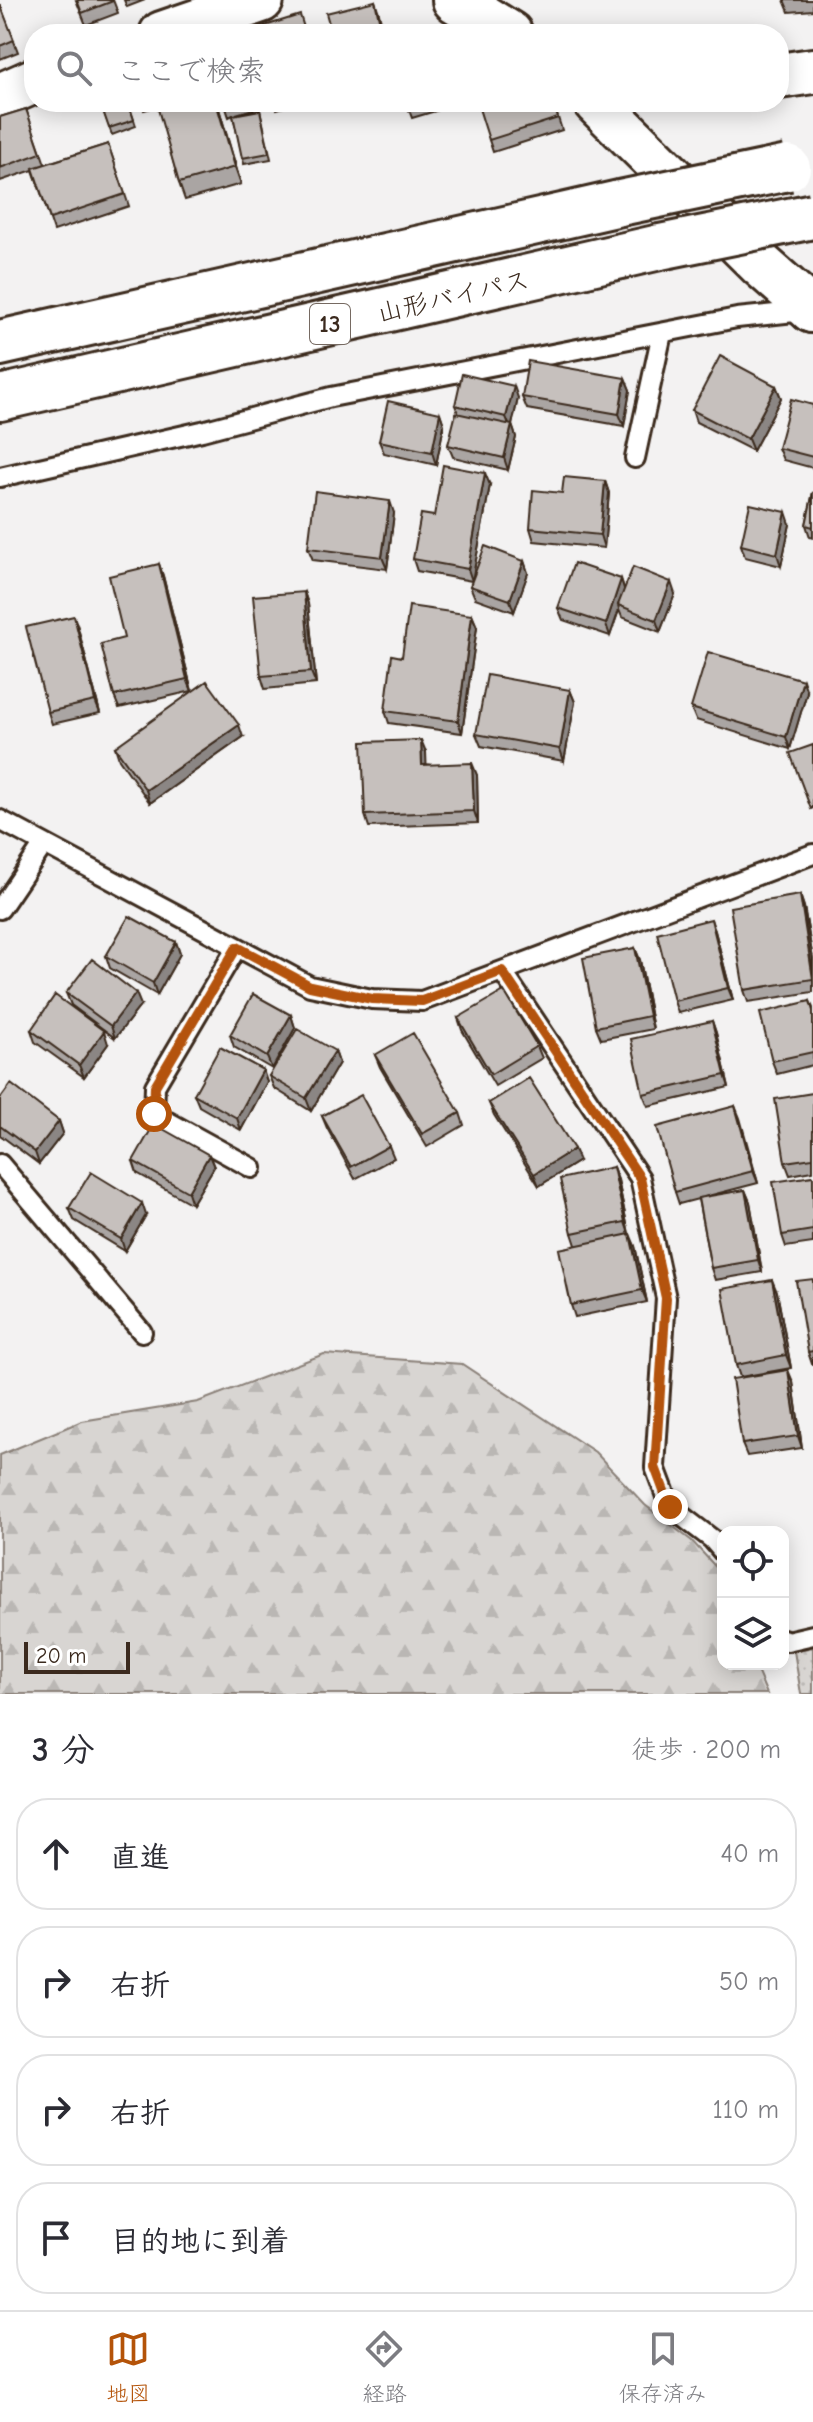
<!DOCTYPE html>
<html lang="ja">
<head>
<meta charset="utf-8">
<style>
	:root { --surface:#fff; --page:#f2f2f3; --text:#2b2b33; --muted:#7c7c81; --line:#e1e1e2; --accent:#b45309 }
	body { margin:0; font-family:"Comic Neue","Klee One",sans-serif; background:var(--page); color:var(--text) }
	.controls { position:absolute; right:24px; bottom:24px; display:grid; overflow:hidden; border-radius:16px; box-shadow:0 4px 20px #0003 }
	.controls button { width:72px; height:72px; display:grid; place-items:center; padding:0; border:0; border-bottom:2px solid var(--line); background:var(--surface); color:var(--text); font:40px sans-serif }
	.scale { position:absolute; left:24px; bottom:20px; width:106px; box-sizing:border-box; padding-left:8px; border:4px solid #3b2a1e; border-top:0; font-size:22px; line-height:28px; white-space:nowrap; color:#3b2a1e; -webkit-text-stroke:6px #fff; paint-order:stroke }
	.stop { position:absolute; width:24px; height:24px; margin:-18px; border:6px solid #b45309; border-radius:50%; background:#fff }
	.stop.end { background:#b45309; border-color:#fff; box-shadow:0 2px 8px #0008 }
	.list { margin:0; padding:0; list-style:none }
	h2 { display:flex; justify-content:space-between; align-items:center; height:104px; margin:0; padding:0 32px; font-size:34px }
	h2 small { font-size:26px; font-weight:400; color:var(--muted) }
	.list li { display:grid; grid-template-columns:52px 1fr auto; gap:24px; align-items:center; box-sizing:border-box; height:112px; margin:0 16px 16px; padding:0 16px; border:2px solid var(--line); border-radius:32px }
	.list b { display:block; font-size:30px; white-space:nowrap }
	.list em { font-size:26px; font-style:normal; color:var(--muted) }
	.icon { flex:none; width:44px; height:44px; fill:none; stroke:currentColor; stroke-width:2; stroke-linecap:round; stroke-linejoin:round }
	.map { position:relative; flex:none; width:813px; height:1694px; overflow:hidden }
	.search { position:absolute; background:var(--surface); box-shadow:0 4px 20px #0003; left:24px; right:24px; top:24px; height:88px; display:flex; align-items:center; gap:20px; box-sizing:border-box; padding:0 28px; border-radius:32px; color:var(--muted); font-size:30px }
	.sheet { height:616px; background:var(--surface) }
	nav { display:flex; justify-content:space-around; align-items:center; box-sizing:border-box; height:112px; border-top:2px solid var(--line); background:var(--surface); font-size:22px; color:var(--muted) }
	nav a { display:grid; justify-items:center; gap:4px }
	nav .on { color:var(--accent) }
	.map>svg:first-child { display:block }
	.forest { fill:url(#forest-firs); stroke:#8a8078; stroke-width:2 }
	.park { fill:url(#park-dots); stroke:#8a8078; stroke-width:2 }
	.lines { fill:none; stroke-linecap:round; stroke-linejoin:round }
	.service-casing { stroke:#3b2a1e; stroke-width:24 }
	.tertiary-casing { stroke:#3b2a1e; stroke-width:50 }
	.trunk-casing { stroke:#3b2a1e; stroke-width:50 }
	.service { stroke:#fff; stroke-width:18 }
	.tertiary { stroke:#fff; stroke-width:44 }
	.trunk { stroke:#fff; stroke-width:44 }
	.trunk-bridge-casing { stroke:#3b2a1e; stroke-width:50; stroke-linecap:butt }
	.trunk-bridge { stroke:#fff; stroke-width:44 }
	.wall { fill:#aaa5a3; stroke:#3b2a1e; stroke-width:2 }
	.shaded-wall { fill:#8b8684; stroke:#3b2a1e; stroke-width:2 }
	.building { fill:#c6c0bd; stroke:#3b2a1e; stroke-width:2 }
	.route { stroke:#b45309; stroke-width:10 }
	.labels { text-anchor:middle; stroke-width:7; stroke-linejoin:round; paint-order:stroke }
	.shield { fill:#fff; stroke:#766a62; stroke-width:2 }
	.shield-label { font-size:24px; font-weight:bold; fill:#3b2a1e }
	.street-label { font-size:26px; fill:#3b2a1e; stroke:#fff }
</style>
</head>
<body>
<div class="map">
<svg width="813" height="1694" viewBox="0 0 813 1694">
	<defs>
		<pattern id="forest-firs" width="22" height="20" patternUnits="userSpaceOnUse" patternTransform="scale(2)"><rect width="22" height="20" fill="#d8d5d2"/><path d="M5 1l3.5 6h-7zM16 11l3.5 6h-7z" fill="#bab7b4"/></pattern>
		<pattern id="park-dots" width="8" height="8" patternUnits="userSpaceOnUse" patternTransform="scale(2)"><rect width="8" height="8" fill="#d8d5d2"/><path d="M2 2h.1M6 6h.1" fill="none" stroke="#bab7b4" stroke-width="1.8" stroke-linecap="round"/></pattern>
	</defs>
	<rect width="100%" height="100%" fill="#f3f2f2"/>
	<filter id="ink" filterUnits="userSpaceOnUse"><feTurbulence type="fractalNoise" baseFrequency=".0125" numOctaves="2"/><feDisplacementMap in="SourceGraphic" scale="16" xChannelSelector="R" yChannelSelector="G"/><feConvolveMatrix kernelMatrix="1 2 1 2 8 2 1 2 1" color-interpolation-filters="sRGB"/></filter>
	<g filter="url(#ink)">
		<path class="forest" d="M324 1354 462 1364 595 1452 645 1505 692 1541 723 1575V1664H754L767 1694H0V1455L82 1421 198 1402Z"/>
		<path class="park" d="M813 1647V1694H801L794 1651Z"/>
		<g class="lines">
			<g class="service-casing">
				<path id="service" d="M635 458 662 333
					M0 477 202 431 331 397 737 318 804 311
					M0 820 310 986 372 999 422 1001 813 854
					M0 909 44 844
					M237 947 155 1086 154 1114 252 1168
					M502 971 640 1178 666 1298 655 1467 670 1507 712 1539 723 1552
					M0 1164 142 1332
					M783 1639 787 1641 813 1635"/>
			</g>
			<g class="tertiary-casing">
				<path id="tertiary" d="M455 0 510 34
					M162 34 261 0
					M0 96 34 81
					M596 102 761 265 812 310"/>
			</g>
			<g class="trunk-casing">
				<path id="trunk" d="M779 76 813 71
					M812 310H813
					M0 343 620 203
					M0 398 660 247"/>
			</g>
			<use href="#service" class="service"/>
			<use href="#tertiary" class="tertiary"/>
			<use href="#trunk" class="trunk"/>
			<g class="trunk-bridge-casing">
				<path id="trunk-bridge" d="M620 203 788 168
					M660 247 813 216"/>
			</g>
			<use href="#trunk-bridge" class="trunk-bridge"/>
		</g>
		<path class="wall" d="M76 0H113L118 13 86 25Z
			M124 0H145L127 7Z
			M784 0H813V10L789 12Z
			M375 1 384 34H332Z
			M0 4 18 52 0 59Z
			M100 102H128L136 126 112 135Z
			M141 102H217L241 184 185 200 179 183 158 106 144 110Z
			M224 102H259L260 107 236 114 260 110 271 159 244 164 233 115 229 117Z
			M275 102H300L277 109Z
			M406 102H459V104L412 118Z
			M553 102 562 130 493 152 489 140Z
			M26 109 45 164 108 144 129 206 54 231 33 170 0 181V117Z
			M625 378 630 390 624 426 527 409 522 397Z
			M776 386 781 398 753 451 696 422 692 410Z
			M518 398 512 425 516 437 508 470 453 457 448 445 458 413 455 405Z
			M813 405V468L783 460 778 448Z
			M440 413 444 425 436 465 384 453 379 441Z
			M605 481 609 493 604 548 534 541 530 528 562 493Z
			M490 485 472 581 417 571 413 559 434 516Z
			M813 492V538L810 537 806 525Z
			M394 513 387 569 313 560 308 548Z
			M790 524 781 566 745 557 741 545Z
			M524 561 528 573 514 612 475 598 470 586Z
			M159 564 163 576 192 691 119 708 114 696 124 638Z
			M621 579 624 588 675 594 660 632 622 617 619 610 610 636 563 620 558 608Z
			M304 592 308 604 316 684 265 689 261 676Z
			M472 615 477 627 462 733 389 723 385 711 402 657Z
			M78 628 100 713 52 724 48 712Z
			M570 690 575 702 564 761 481 746 476 734Z
			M807 692 790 749 696 720 691 708Z
			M243 737 150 803 119 759 115 747Z
			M426 752V764L477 775 478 823 369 827 365 815Z
			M800 895 804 907 813 959V992L748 1002 744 990Z
			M715 931 733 1000 678 1013 674 1001Z
			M176 942 180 954 157 995 110 968 106 956Z
			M635 948 640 960 653 1029 601 1039 596 1027Z
			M66 993 141 1005 115 1038 71 1005Z
			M810 1001 813 1008V1065L777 1074 772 1061Z
			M291 1015 295 1028 272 1069 234 1047 230 1035Z
			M458 1018 537 1046 542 1058 495 1086 462 1030Z
			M712 1021 716 1033 729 1087 648 1106 643 1094Z
			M31 1030 108 1044 84 1077 35 1042Z
			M335 1051 339 1063 311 1111 274 1088 269 1076Z
			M375 1055 460 1113 464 1125 427 1147 380 1067Z
			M267 1082 241 1130 199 1106 194 1094Z
			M813 1093V1171L790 1175 785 1162Z
			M0 1099 59 1121 63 1133 39 1164 0 1135Z
			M489 1103 579 1161 539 1186 494 1115Z
			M735 1106 758 1183 704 1197 745 1190 750 1202 762 1272 715 1280 711 1268 698 1199 679 1204 675 1192Z
			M322 1116 389 1146 394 1158 355 1179 327 1128Z
			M209 1155 214 1167 192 1204 137 1173 133 1161Z
			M613 1167 618 1180 629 1234 635 1246 647 1302 575 1317 571 1305 576 1245 572 1233Z
			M813 1176V1243L786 1247 782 1235Z
			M69 1208 146 1215 125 1251 74 1220Z
			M813 1279V1364H812L808 1352Z
			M777 1292 791 1368 740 1377 736 1365Z
			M793 1382 802 1448 747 1456 742 1444Z"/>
		<path class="shaded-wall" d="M375 1 379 13 384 34 381 28Z
			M216 102H217L241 184 235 167Z
			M625 378 630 390 624 426 619 414Z
			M514 386 518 398 512 425 516 437 508 470 504 458 511 429 506 417Z
			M776 386 781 398 753 451 748 439Z
			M440 413 444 425 436 465 432 452Z
			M485 473 490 485 472 581 468 569Z
			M605 481 609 493 604 548 600 535Z
			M390 501 394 513 387 569 382 557Z
			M786 512 790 524 781 566 777 554Z
			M524 561 528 573 514 612 510 600Z
			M159 564 163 576 192 691 187 679Z
			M621 579 625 592 618 605 619 610 610 636 606 624Z
			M671 582 675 594 660 632 656 620Z
			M304 592 308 604 316 684 311 672Z
			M472 615 477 627 462 733 458 721Z
			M74 616 78 628 100 713 95 701Z
			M803 680 807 692 790 749 786 737Z
			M570 690 575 702 564 761 560 749Z
			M239 725 243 737 150 803 146 790Z
			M421 740 426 752 427 777 422 765Z
			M472 763 477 775 478 823 474 811Z
			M800 895 804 907 813 959V973Z
			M711 919 715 931 733 1000 728 988Z
			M176 942 180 954 157 995 153 983Z
			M635 948 640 960 653 1029 649 1016Z
			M136 993 141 1005 115 1038 111 1026Z
			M291 1015 295 1028 272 1069 267 1057Z
			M712 1021 716 1033 729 1087 725 1075Z
			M104 1031 108 1044 84 1077 79 1065Z
			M335 1051 339 1063 311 1111 306 1098Z
			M263 1070 267 1082 241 1130 237 1118Z
			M735 1106 740 1118 758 1183 753 1171Z
			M59 1121 63 1133 39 1164 35 1152Z
			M574 1149 579 1161 539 1186 534 1174Z
			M209 1155 214 1167 192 1204 188 1192Z
			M613 1167 618 1180 629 1234 625 1222Z
			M745 1190 750 1202 762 1272 758 1260Z
			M142 1203 146 1215 125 1251 121 1239Z
			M630 1234 635 1246 647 1302 642 1290Z
			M772 1280 777 1292 791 1368 786 1355Z
			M788 1370 793 1382 802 1448 798 1436Z"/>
		<path class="building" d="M77 0H113V1L82 13Z
			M375 1 381 28 361 33V34H332L326 13Z
			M0 4 14 40 0 46Z
			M300 15 306 34H253L252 30Z
			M435 26 437 34H409Z
			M100 102H128L134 120 109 128Z
			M156 102H216L235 167 179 183Z
			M406 102H421L408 106Z
			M477 102H553L558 118 489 140Z
			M26 109 41 153 0 168V117Z
			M260 110 269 153 242 158 233 115Z
			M108 144 125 194 50 219 33 168Z
			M720 356 776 386 748 439 692 410Z
			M528 361 625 378 619 414 522 397Z
			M462 374 514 386 506 417 455 405Z
			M791 399 813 405V457L778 448Z
			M388 401 440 413 432 452 379 441Z
			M456 413 512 425 504 458 448 445Z
			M443 465 485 473 468 569 413 559 421 514 434 516Z
			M564 477 605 481 600 535 530 528 533 490 562 493Z
			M315 491 390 501 382 557 308 548Z
			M813 492V527L806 525Z
			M750 504 786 512 777 554 741 545Z
			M485 546 524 561 510 600 470 586Z
			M574 563 621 579 606 624 558 608Z
			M159 564 187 679 114 696 101 644 124 638 109 576Z
			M633 567 671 582 656 620 618 605Z
			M304 592 311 672 261 676 253 596Z
			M409 606 472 615 458 721 385 711 392 655 402 657Z
			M74 616 95 701 48 712 26 627Z
			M708 652 803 680 786 737 691 708Z
			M487 675 570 690 560 749 476 734Z
			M207 681 239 725 146 790 115 747Z
			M421 740 422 765 472 763 474 811 365 815 362 742Z
			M813 745V808L811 809 790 753Z
			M800 895 813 979 744 990 730 907Z
			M129 916 176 942 153 983 106 956Z
			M711 919 728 988 674 1001 657 933Z
			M635 948 649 1016 596 1027 583 958Z
			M92 959 136 993 111 1026 66 993Z
			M504 991 537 1046 491 1074 458 1018Z
			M253 994 291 1015 267 1057 230 1035Z
			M55 995 104 1031 79 1065 31 1030Z
			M810 1001 813 1011V1052L772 1061 760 1013Z
			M712 1021 725 1075 643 1094 631 1039Z
			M297 1029 335 1051 306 1098 269 1076Z
			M413 1033 460 1113 422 1134 375 1055Z
			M220 1047 263 1070 237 1118 194 1094Z
			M529 1078 574 1149 534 1174 489 1103Z
			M11 1084 59 1121 35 1152 0 1126V1099Z
			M813 1093V1158L785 1162 775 1099Z
			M361 1095 389 1146 351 1167 322 1116Z
			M735 1106 753 1171 675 1192 657 1127Z
			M154 1124 209 1155 188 1192 133 1161Z
			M613 1167 625 1222 572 1233 560 1179Z
			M91 1172 142 1203 121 1239 69 1208Z
			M813 1176V1230L782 1235 773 1182Z
			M745 1190 758 1260 711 1268 698 1198Z
			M630 1234 642 1290 571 1305 559 1249Z
			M813 1279V1351L808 1352 796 1281Z
			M772 1280 786 1355 736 1365 722 1289Z
			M788 1370 798 1436 742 1444 732 1379Z"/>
	</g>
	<g class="lines" filter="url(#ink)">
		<path class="route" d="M154 1114 155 1086 237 947 310 986 372 999 422 1001 502 971 640 1178 666 1298 655 1467 670 1507"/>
	</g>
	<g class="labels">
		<rect class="shield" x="310" y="304" width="40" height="40" rx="6"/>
		<g class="shield-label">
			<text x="330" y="332">13</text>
		</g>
		<g class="street-label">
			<text transform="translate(453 296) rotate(-13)" y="9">山形バイパス</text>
		</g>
	</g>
</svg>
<div class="controls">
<button><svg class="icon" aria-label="locate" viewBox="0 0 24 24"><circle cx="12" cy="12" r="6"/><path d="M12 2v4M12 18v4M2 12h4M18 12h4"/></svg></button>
<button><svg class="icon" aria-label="layers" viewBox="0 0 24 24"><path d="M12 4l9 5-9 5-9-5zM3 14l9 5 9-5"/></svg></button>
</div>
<div class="scale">20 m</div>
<div class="stop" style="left:154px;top:1114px"></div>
<div class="stop end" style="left:670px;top:1507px"></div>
<div class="search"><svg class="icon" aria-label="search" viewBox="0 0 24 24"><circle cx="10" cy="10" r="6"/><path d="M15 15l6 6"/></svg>ここで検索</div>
</div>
<section class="sheet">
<h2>3 分<small>徒歩 · 200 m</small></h2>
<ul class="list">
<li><svg class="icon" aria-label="ahead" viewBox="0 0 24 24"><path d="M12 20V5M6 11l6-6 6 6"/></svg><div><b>直進</b></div><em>40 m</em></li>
<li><svg class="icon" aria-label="right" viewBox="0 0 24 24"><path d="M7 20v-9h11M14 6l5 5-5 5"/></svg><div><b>右折</b></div><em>50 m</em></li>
<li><svg class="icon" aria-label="right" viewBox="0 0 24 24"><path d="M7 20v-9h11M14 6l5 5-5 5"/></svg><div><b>右折</b></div><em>110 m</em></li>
<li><svg class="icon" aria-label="arrive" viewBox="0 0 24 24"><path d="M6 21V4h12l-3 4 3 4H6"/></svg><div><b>目的地に到着</b></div></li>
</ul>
</section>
<nav>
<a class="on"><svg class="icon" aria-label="map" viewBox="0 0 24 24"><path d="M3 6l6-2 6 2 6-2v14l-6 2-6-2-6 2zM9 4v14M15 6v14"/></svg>地図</a>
<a><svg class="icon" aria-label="directions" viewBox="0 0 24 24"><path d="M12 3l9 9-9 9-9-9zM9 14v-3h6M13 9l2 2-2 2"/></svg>経路</a>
<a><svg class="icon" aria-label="saved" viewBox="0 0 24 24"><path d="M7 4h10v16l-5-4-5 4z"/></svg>保存済み</a>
</nav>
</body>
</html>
